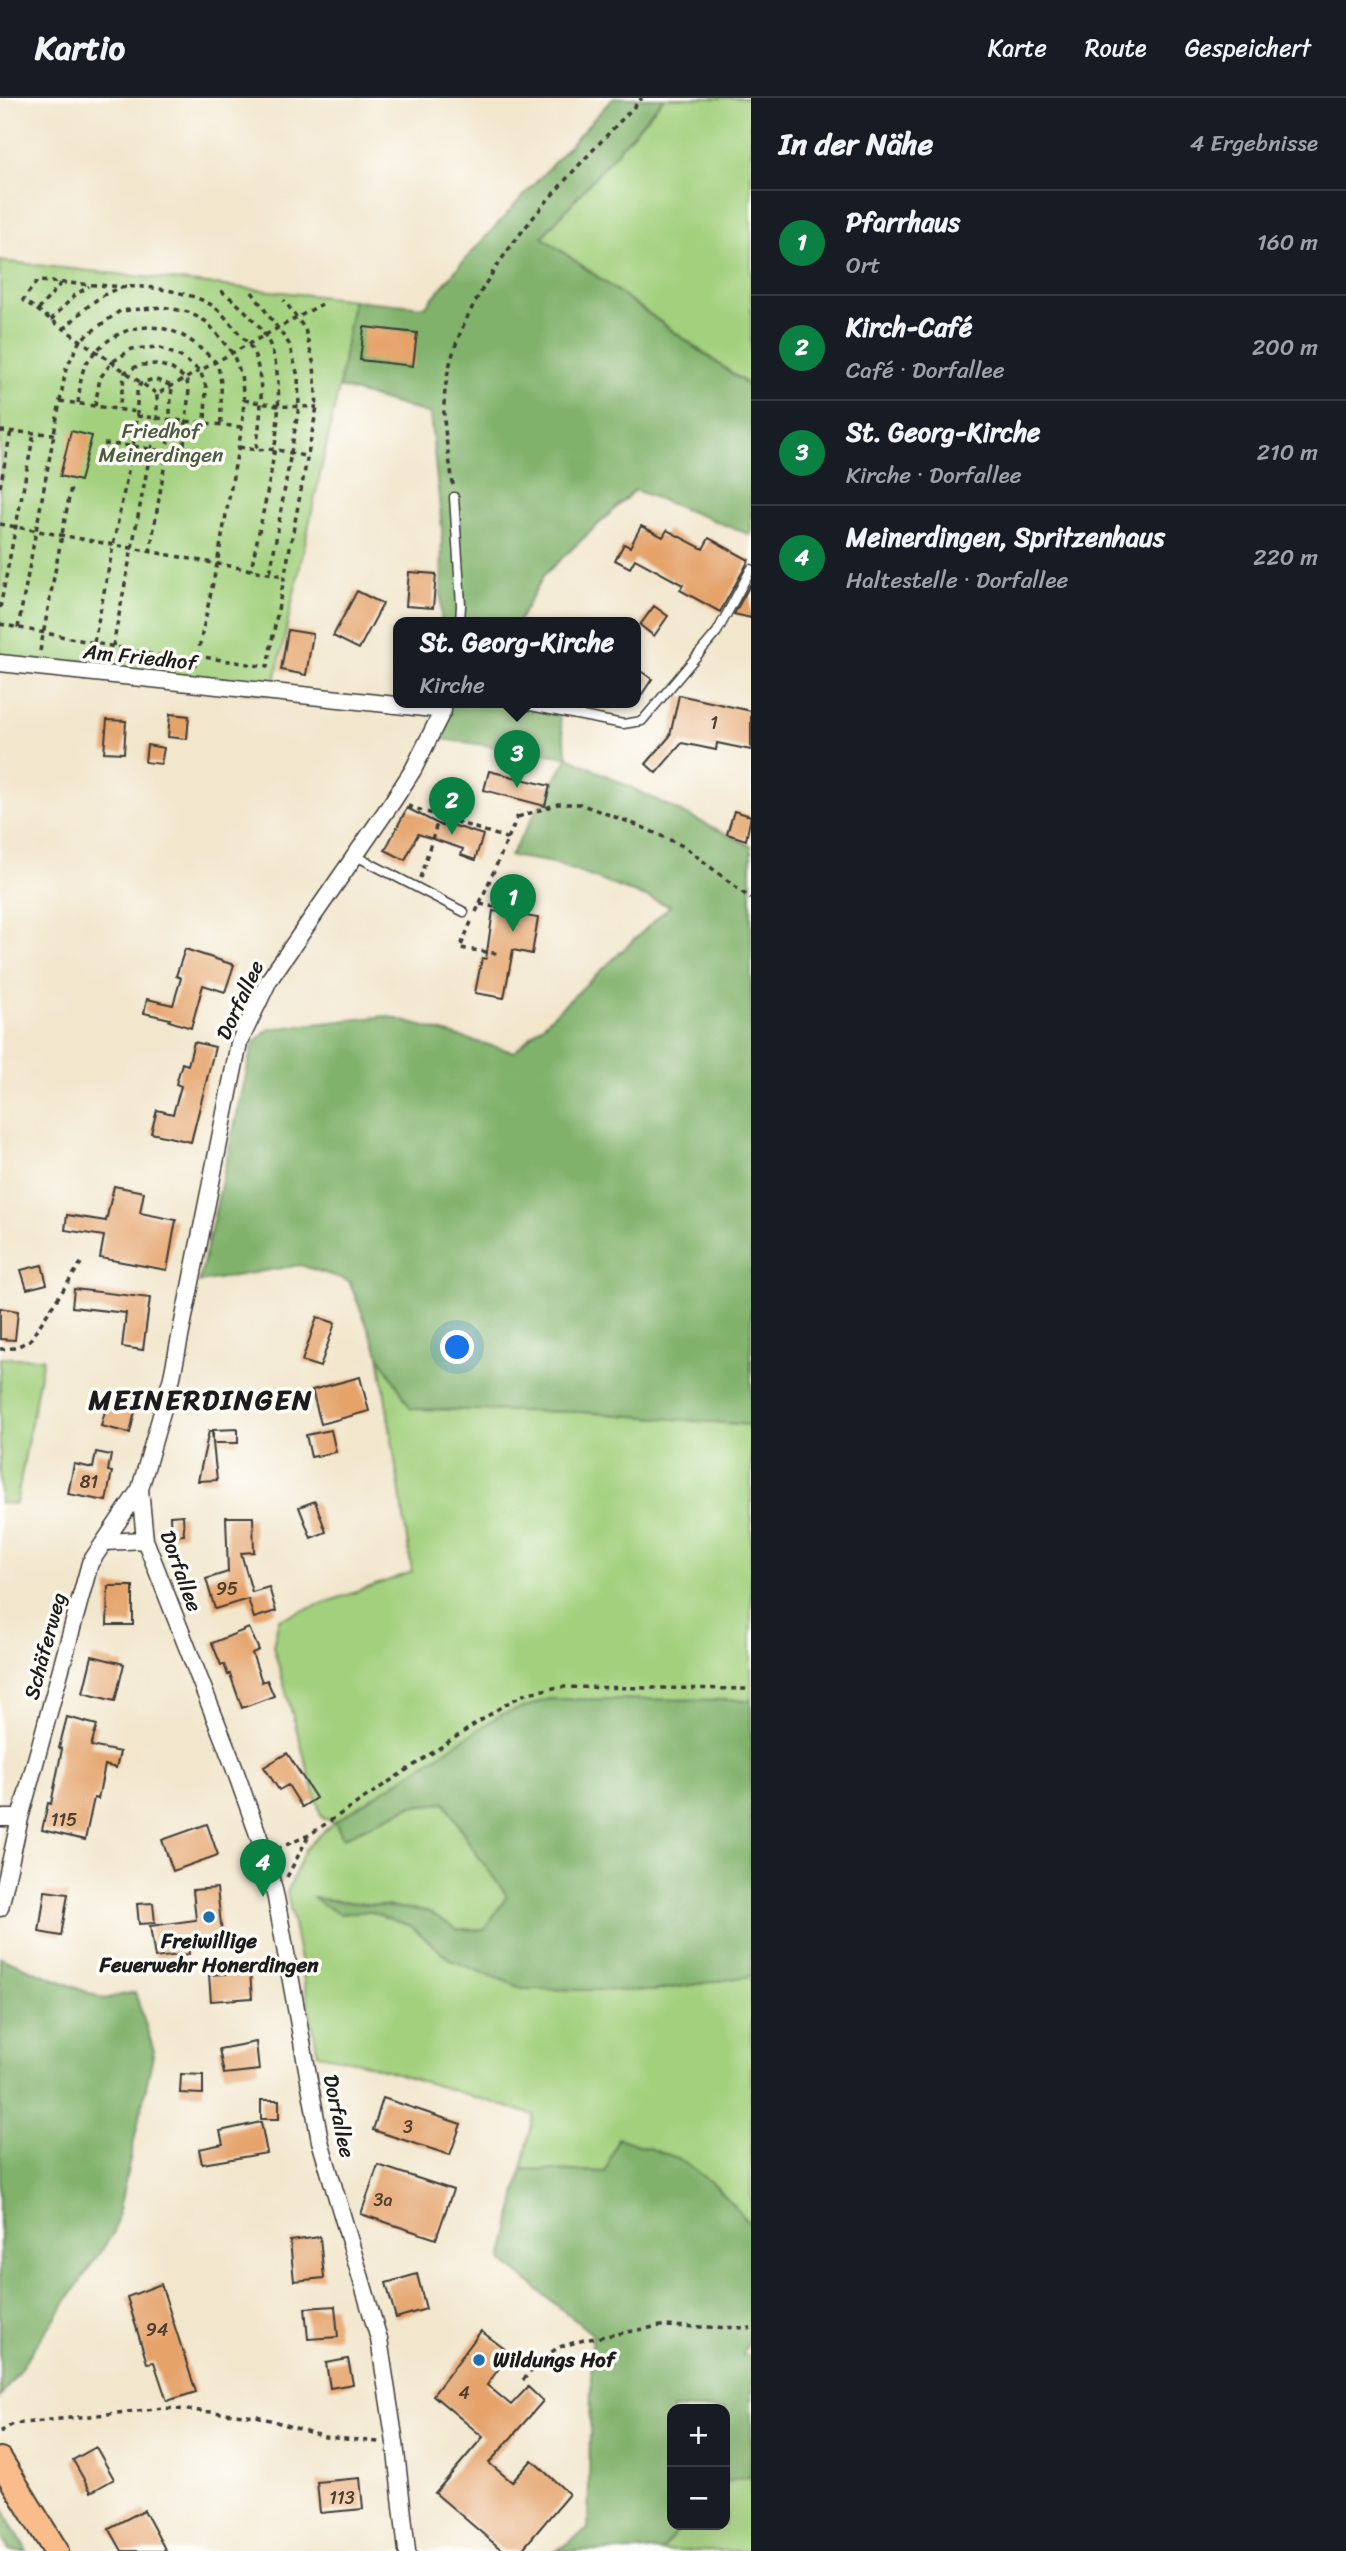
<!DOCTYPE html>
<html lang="de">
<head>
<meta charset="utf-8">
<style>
	:root { --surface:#171b24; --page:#20242c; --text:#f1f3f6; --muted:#9ea1a6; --line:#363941; --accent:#0b8043 }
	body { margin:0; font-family:Sriracha,sans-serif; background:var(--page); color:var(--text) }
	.controls { position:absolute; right:21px; bottom:21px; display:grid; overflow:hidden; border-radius:14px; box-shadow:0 7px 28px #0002 }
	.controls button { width:63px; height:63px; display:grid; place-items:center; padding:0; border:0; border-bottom:2px solid var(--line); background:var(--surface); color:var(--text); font:35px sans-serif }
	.you { position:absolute; left:458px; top:1250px; width:24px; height:24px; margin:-18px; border:5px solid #fff; border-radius:50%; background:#1a73e8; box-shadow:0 0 0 10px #1a73e833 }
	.badge { display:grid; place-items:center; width:46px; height:46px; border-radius:50%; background:var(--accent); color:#fff; font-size:23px; font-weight:700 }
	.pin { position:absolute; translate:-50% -58px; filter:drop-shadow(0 2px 4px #0008) }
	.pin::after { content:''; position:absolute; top:37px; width:24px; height:21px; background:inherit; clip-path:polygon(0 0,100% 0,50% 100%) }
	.popup { position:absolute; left:393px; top:519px; width:248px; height:91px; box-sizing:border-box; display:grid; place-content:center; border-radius:14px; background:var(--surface); filter:drop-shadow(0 2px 5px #0005); font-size:23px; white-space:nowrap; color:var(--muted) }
	.popup b { font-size:26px; color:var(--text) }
	.popup::after { content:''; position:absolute; left:50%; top:100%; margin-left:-14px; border:14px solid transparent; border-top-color:var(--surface) }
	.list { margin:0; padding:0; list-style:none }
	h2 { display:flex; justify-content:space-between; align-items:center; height:91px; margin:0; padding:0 28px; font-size:30px }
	h2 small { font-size:23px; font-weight:400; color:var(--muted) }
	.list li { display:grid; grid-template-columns:46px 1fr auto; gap:21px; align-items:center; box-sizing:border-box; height:105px; padding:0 28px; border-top:2px solid var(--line) }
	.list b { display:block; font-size:26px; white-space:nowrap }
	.list p { margin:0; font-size:23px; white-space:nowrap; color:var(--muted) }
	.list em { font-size:23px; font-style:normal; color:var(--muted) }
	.map { position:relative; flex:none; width:751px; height:2453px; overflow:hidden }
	header { display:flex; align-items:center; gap:42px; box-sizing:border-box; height:98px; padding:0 35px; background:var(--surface); border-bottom:2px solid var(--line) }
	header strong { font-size:33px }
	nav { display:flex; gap:38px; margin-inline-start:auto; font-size:24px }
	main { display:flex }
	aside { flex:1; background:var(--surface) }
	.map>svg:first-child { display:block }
	.green { fill:#a2d07d; stroke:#5f764c; stroke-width:2 }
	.forest { fill:#81b26c; stroke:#4e6744; stroke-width:2 }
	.building { fill:#e5a36a }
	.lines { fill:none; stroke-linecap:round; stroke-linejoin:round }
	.lane-casing { stroke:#3c3a36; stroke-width:11 }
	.street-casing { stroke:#3c3a36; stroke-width:19 }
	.primary-casing { stroke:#3c3a36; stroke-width:28 }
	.path { stroke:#3c3a36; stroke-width:3.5; stroke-dasharray:5 5; stroke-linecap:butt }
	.lane { stroke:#fff; stroke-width:8 }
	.street { stroke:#fff; stroke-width:16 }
	.primary { stroke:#f9bc8a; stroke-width:24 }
	.poi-dot { fill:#1f6fb2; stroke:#fdfcf7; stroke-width:2.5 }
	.labels { text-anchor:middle; stroke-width:7; stroke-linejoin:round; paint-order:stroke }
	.number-label { font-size:18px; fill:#4e3e30 }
	.park-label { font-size:21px; fill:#4b5b3e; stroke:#fdfcf7 }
	.street-label { font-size:21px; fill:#1c1c1c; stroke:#fdfcf7 }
	.poi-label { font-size:21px; font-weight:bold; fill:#1c1c1c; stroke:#fdfcf7 }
	.district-label { font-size:28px; font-weight:bold; letter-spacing:2px; fill:#1c1c1c; stroke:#fdfcf7 }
</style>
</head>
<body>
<header>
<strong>Kartio</strong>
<nav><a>Karte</a><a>Route</a><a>Gespeichert</a></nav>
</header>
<main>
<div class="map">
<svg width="751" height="2453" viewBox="0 0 751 2453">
	<rect width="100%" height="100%" fill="#fdfcf7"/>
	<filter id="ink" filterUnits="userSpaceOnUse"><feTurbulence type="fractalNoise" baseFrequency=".0143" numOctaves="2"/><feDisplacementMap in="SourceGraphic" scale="14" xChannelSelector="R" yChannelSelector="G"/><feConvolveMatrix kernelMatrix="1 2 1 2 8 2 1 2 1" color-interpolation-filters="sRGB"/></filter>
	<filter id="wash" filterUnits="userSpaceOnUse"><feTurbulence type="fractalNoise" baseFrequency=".00686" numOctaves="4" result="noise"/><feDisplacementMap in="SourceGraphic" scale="28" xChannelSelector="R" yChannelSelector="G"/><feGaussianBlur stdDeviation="1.57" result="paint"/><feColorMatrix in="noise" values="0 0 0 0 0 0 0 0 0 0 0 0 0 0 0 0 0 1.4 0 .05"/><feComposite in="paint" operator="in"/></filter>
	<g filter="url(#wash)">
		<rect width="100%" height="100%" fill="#f2e6cc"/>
		<path class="green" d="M664 0H751V296L746 285 542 139Z
			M0 163 353 202 339 289 272 597 0 567Z
			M379 1257 411 1311 580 1314 751 1327V1602L549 1601 501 1617 335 1724 343 1740 411 1708 446 1705 471 1748 507 1798 484 1832 457 1831 427 1813 314 1800 340 1816 368 1813 412 1828 452 1863 652 1893 751 1878V2127L716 2088 605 2074 522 2071 534 2017 359 1964 318 1956 287 1794 305 1751 334 1724 322 1720 320 1714 273 1548 279 1521 412 1474Z
			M0 1260H43L16 1406 0 1405Z
			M751 2378V2453H661L683 2427H725V2384Z"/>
		<path class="forest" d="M613 0H664L542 139 746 286 751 296V437L635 392 544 477 518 524H441L442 430 430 316 339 289 353 202 425 209 461 166Z
			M441 604H556L568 659 751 748V1327L580 1314 411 1311 379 1257 349 1183 300 1167 199 1184 253 946 269 931 386 918 514 954 670 808 554 765 510 758 568 659 441 641Z
			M549 1601 751 1602V1878L652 1893 525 1891 452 1863 411 1828 368 1813 340 1816 312 1800 428 1813 457 1831 484 1832 507 1798 471 1748 446 1705 411 1708 343 1740 335 1724 501 1617Z
			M0 1859 104 1901 135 1894 154 1953 114 2134 0 2300Z
			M618 2040 678 2060 716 2088 751 2127V2237L743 2257 751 2258V2378L725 2384V2311H672V2427H683L661 2453H556L588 2431 592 2236 502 2162 522 2071 605 2074Z
			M0 2405 27 2453H9L0 2435Z"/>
		<g id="blocks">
			<path class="building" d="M364 229 417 235 413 268 360 262Z
				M71 333 92 338 80 383 60 378Z
				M641 428 663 439 667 432 703 451 709 440 749 462 720 514 680 492 683 487 635 461 630 470 615 462 624 446 630 449Z
				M409 474 436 476 433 510 406 508Z
				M750 487H751V520L734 516Z
				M357 493 383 506 359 551 333 538Z
				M654 508 668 518 654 538 640 527Z
				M288 532 313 536 306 577 281 572Z
				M636 570 652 581 636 605Z
				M679 597 751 613V652L717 645 716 652 682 645 656 675 646 666 670 638Z
				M170 616 189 618 187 641 168 639Z
				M107 622 126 623 124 655 104 654Z
				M147 647 164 650 161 666 145 664Z
				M489 673 550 688 545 708 484 692Z
				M407 710 442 728 443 724 483 737 475 762 461 757 463 751 418 736 405 762 385 752Z
				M734 713 751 718 746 742 727 736Z
				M493 813 538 820 532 856 513 852 504 900 475 895 482 860 486 861Z
				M185 851 234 867 225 894 203 887 191 930 169 923 170 921 144 915 147 901 173 907 181 880 176 878Z
				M194 944 215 949 191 1044 151 1035 157 1012 173 1016 181 988 176 986 182 965 188 967Z
				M114 1088 144 1094 140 1115 176 1122 167 1172 100 1160 104 1138 65 1132 67 1117 106 1123Z
				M42 1167 47 1186 27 1191 21 1172Z
				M74 1191 150 1200 143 1252 122 1249 126 1215 72 1209Z
				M0 1210 18 1213 15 1242 0 1241Z
				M317 1219 335 1225 320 1269 302 1263Z
				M360 1279 369 1313 321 1326 312 1292Z
				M110 1294 138 1300 130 1335 101 1328Z
				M238 1331V1345H213L217 1382 198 1383 209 1333H212L213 1344V1332Z
				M331 1332 336 1354 311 1359 306 1337Z
				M96 1354 111 1357 108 1373 112 1374 106 1403 68 1396 74 1366 93 1370Z
				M315 1403 326 1434 311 1440 299 1409Z
				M183 1417 184 1437 171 1438 170 1418Z
				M226 1419H253L254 1454 241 1455 252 1494 269 1489 276 1513 254 1520 248 1501 215 1511 206 1481 228 1474Z
				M108 1488H133V1527H107Z
				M249 1530 259 1552 252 1555 262 1584 267 1582 274 1598 242 1610 230 1576 228 1577 224 1566 221 1567 212 1545Z
				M92 1558 124 1566 115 1603 83 1595Z
				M67 1619 97 1627 91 1648 120 1654 116 1670 105 1667 98 1701 94 1700 85 1742 42 1732 48 1705 51 1706 62 1651 59 1650Z
				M287 1655 316 1700 302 1709 288 1687 279 1692 264 1669Z
				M207 1726 218 1757 173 1773 162 1742Z
				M217 1790 223 1845 188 1849 189 1856 155 1860 150 1828 196 1822 193 1792Z
				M45 1793 68 1796 61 1838 39 1834Z
				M153 1805 155 1825 139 1826 137 1806Z
				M250 1874 252 1900 211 1903 209 1877Z
				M256 1944 259 1972 224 1976 219 1951Z
				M181 1976 203 1977V1996L180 1995Z
				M383 2000 461 2026 450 2057 373 2032Z
				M261 2002H279V2021H261Z
				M261 2024 267 2055 202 2066 199 2051 223 2046 220 2033Z
				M378 2067 453 2092 436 2141 361 2116Z
				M320 2139 324 2180 294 2183 290 2143Z
				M417 2176 426 2211 396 2220 386 2185Z
				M161 2186 196 2294 167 2303 154 2264 147 2265 127 2199Z
				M335 2208 338 2239 308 2241 305 2210Z
				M481 2233 510 2255 487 2287 511 2307 528 2289 543 2303 489 2365 512 2384 532 2362 569 2396 521 2453H503L435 2395 483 2339 433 2297Z
				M348 2261 353 2286 330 2290 326 2265Z
				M96 2349 114 2381 91 2394 73 2362Z
				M360 2380 363 2411 320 2415 317 2384Z
				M144 2412 166 2453H122L109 2430Z"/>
		</g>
	</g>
	<g filter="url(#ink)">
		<use href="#blocks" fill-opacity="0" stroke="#3c3a36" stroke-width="2"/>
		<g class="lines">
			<g class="lane-casing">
				<path id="lane" d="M454 399 461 507 460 524
					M510 604 623 626 642 623 717 534 751 471
					M356 758 464 814"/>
			</g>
			<g class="street-casing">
				<path id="street" d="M0 565 443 612 413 672 393 703 269 882 239 945 172 1279 140 1391 145 1442 231 1661 265 1756 276 1800 320 2043 379 2241 395 2345 407 2453
					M105 1444 145 1442
					M0 1720H20
					M0 1810 20 1720 90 1465 140 1391"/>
			</g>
			<g class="primary-casing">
				<path id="primary" d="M0 2362 56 2453"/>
			</g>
			<path class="path" d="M126 189 37 183 23 202 157 296 322 206
				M221 193C237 204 255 221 266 239 297 292 262 413 251 472
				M252 194 289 246 298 278 299 308 270 476
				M38 212 61 185
				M51 222 74 198 89 188
				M64 231C80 215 102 192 126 189 149 187 194 195 213 208 222 214 229 224 236 232 244 241 253 249 256 262 265 292 260 322 256 352
				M244 302 278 308 317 309
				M60 303 137 314
				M78 305C80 292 80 275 87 264 116 223 166 217 202 252 207 256 214 261 217 267 224 284 220 308 221 326
				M95 308 100 280 112 264 132 251 158 249 181 259 200 273 206 289 205 324
				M137 318 242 329
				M0 333 54 336
				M104 346 133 348 183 357 189 291 186 281 172 271 158 266 140 267 125 274 119 311
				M239 349 256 352 274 351 308 359
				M453 387C450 361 443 333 444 307 447 193 569 79 642 0
				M0 389 11 333
				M0 426 284 478
				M0 510 34 335
				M0 526 180 562 197 558 267 569 317 309 314 267 305 231 284 202
				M18 530 66 271 80 242 120 213 163 209 188 214 207 224 233 256 241 277 244 302 242 329 217 466 195 569
				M94 544 133 348 137 318V293L141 285 154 281 172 288 167 353 150 454
				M113 548 157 320V296
				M40 553 71 389
				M408 708 509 741
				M518 719 558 706H580L642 729 685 749 751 801
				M420 780 439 719
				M480 806 515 813
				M476 814 520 713
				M471 824 460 850 499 856
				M0 1251 15 1250 30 1242 81 1165
				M277 1751 309 1737 504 1607 527 1595 559 1589 751 1591
				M287 1779 308 1739
				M523 2282 546 2258 559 2249 584 2242 660 2228 751 2230
				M0 2334 13 2326 165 2310 257 2318 325 2339 379 2344"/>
			<use href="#lane" class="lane"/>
			<use href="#street" class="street"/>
			<use href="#primary" class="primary"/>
		</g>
	</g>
	<g class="poi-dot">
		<circle cx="209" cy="1819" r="7"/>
		<circle cx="479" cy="2262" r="7"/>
	</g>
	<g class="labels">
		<g class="number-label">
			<text x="714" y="631">1</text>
			<text x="89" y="1390">81</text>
			<text x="227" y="1497">95</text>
			<text x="64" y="1728">115</text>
			<text x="408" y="2035">3</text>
			<text x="383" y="2108">3a</text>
			<text x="157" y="2238">94</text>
			<text x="464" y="2301">4</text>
			<text x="342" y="2406">113</text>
		</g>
		<g class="park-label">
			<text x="161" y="340">Friedhof<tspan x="161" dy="24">Meinerdingen</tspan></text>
		</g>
		<g class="street-label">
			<text transform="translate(140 559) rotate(6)" y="7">Am Friedhof</text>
			<text transform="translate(240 902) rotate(-65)" y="7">Dorfallee</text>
			<text transform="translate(181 1473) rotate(70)" y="7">Dorfallee</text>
			<text transform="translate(45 1548) rotate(-75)" y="7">Schäferweg</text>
			<text transform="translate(339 2018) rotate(78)" y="7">Dorfallee</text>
		</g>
		<g class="poi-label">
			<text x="209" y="1850">Freiwillige<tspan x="209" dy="24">Feuerwehr Honerdingen</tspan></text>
			<text x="493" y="2269" text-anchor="start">Wildungs Hof</text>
		</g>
		<g class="district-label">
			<text x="201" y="1311">MEINERDINGEN</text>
		</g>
	</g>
</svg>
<div class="controls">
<button>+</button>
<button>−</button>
</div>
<div class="you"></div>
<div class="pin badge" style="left:513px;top:834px">1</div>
<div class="pin badge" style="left:452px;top:737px">2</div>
<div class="pin badge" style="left:517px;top:690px">3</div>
<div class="popup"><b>St. Georg-Kirche</b>Kirche</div>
<div class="pin badge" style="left:263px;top:1799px">4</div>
</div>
<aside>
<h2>In der Nähe<small>4 Ergebnisse</small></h2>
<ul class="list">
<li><span class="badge">1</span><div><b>Pfarrhaus</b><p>Ort</p></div><em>160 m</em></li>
<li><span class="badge">2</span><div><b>Kirch-Café</b><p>Café · Dorfallee</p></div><em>200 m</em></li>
<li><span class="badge">3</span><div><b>St. Georg-Kirche</b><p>Kirche · Dorfallee</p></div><em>210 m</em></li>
<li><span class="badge">4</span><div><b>Meinerdingen, Spritzenhaus</b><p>Haltestelle · Dorfallee</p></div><em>220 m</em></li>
</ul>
</aside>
</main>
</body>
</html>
